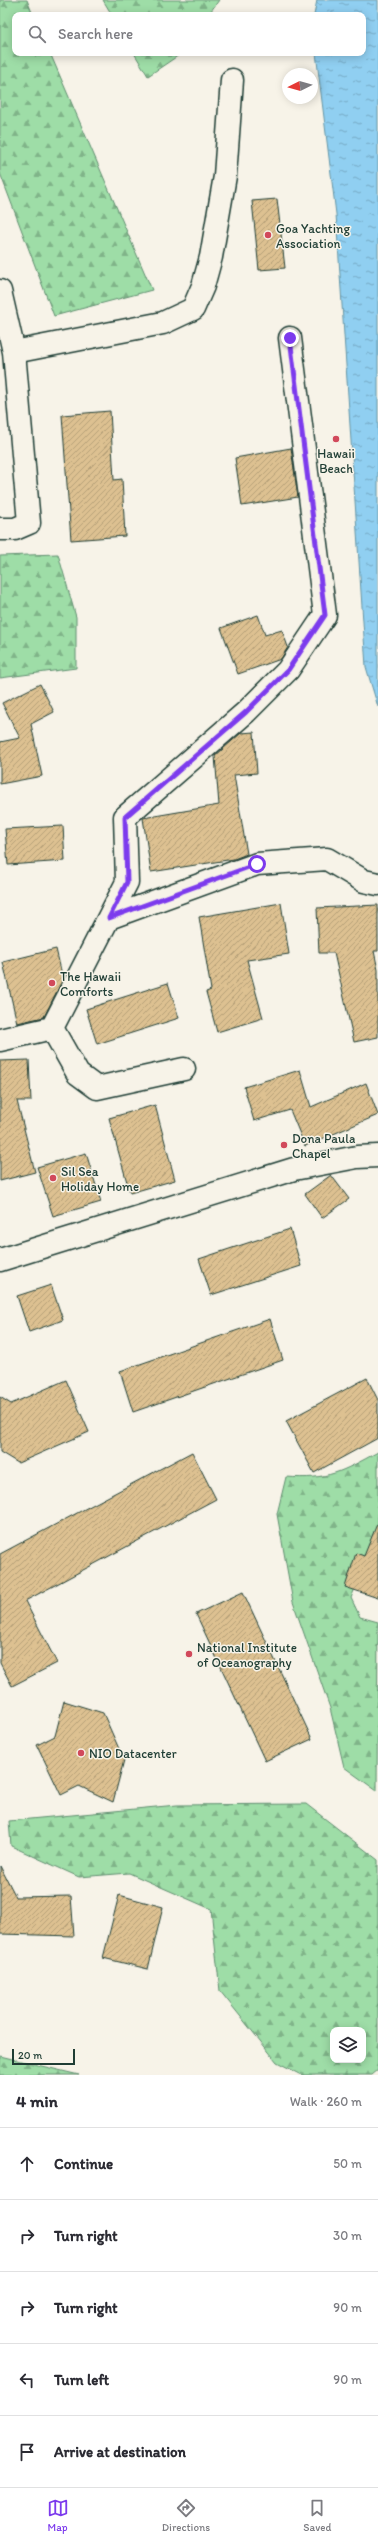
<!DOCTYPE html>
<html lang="en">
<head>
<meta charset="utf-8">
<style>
	:root { --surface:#fff; --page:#f7f7f7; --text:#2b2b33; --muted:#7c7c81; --line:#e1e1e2; --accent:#7c3aed }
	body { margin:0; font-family:Itim,sans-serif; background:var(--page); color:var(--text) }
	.controls { position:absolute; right:12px; bottom:12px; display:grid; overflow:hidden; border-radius:8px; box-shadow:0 2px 10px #0003 }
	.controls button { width:36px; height:36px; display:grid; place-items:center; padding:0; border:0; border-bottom:1px solid var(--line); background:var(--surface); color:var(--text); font:20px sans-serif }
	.compass { position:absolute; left:282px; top:68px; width:36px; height:36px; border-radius:50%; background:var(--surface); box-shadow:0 2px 10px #0003; rotate:265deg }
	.scale { position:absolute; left:12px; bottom:10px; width:63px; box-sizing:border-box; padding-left:4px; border:2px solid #1f3d34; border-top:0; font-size:11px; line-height:14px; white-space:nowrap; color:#1f3d34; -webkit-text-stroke:3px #f7f3e8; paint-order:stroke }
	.stop { position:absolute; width:12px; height:12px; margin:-9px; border:3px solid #7c3aed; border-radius:50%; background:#fff }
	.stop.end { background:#7c3aed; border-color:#fff; box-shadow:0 1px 4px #0008 }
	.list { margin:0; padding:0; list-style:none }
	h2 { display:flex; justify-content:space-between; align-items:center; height:52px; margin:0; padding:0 16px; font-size:17px }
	h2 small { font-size:13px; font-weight:400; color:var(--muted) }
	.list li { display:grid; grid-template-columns:26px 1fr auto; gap:12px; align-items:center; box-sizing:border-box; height:72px; padding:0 16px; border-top:1px solid var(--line) }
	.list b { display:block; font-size:15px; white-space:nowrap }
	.list em { font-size:13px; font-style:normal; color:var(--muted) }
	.icon { flex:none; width:22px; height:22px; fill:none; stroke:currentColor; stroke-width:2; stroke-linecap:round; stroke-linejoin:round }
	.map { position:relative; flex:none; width:378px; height:2075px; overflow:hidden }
	.search { position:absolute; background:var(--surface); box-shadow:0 2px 10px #0003; left:12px; right:12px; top:12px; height:44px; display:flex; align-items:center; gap:10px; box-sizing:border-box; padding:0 14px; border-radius:8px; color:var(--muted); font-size:15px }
	.sheet { height:412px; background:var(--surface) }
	nav { display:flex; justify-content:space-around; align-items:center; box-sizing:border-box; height:56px; border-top:1px solid var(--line); background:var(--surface); font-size:11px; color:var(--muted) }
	nav a { display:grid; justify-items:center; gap:2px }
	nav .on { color:var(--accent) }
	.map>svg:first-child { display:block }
	.forest { fill:url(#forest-firs); stroke:#5e8d6e; fill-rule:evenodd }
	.water { fill:url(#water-ripples); stroke:#6395a5 }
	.building { fill:url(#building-hatch); stroke:#1f3d34 }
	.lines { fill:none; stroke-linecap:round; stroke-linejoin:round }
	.minor-casing { stroke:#1f3d34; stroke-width:25 }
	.minor { stroke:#f7f3e8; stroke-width:22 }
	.route { stroke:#7c3aed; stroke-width:5 }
	.poi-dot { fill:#d1495b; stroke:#f7f3e8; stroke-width:1.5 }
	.labels { text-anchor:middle; stroke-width:3; stroke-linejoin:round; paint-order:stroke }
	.poi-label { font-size:13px; fill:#1f3d34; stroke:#f7f3e8; text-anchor:start }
</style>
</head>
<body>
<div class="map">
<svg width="378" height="2075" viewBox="0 0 378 2075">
	<defs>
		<pattern id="forest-firs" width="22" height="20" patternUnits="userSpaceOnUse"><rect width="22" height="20" fill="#9edda7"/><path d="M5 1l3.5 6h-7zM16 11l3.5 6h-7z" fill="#80b489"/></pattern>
		<pattern id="water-ripples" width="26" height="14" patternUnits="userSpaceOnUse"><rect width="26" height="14" fill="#90cff1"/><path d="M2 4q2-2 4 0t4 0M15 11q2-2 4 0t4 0" fill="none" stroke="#75a9c4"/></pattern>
		<pattern id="building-hatch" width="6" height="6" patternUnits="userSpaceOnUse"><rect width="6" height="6" fill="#ddc191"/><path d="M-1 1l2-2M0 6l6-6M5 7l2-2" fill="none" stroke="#b39e77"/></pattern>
	</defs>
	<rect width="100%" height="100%" fill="#f7f3e8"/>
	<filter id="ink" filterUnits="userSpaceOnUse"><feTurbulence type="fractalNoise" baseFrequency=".025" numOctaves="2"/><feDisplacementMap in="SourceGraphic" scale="8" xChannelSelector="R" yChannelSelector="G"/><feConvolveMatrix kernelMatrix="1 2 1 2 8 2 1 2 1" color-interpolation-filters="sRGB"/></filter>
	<g filter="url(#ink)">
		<path class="forest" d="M0 0H27L33 15H15V53H50L152 290 54 316 0 173Z
			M103 0H219L208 15H112Z
			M134 53H182L148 76Z
			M58 554 76 617V668L0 678V556Z
			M378 1452V1532L351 1598 360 1617 378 1622 377 1791 344 1767 330 1708 293 1602 277 1514 286 1477C329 1480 341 1472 378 1452Z
			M306 1804 378 1860V2070L372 2075H302L277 2062 220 1991 211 1909 129 1873 79 1877 11 1846 9 1821 177 1805ZM333 2030H363V2060H333Z
			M0 2056 79 2075H0Z"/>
		<path class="water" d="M317 0H378V707L366 667 336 214 316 53H363V15H314Z"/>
		<path class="building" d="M277 199 285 268 259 270 252 201Z
			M110 411 114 480 122 479 125 536 71 540 62 415Z
			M291 448 298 497 242 506 235 458Z
			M258 615 265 635 282 630 288 647 281 659 238 674 221 628Z
			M40 684 54 712 31 724 42 776 0 784V742L20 738 2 703Z
			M254 732 257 773 234 775 247 854 234 859 151 872 143 818 219 805 215 756 241 733Z
			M63 826 65 861 8 865 5 829Z
			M281 903 289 954 247 960 263 1018 217 1032 206 992 211 990 199 917Z
			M378 905V951H374L378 970V1037L354 1042 334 953H319L317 908Z
			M56 949 63 979 44 1017 17 1023 3 962Z
			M168 983 179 1018 97 1044 86 1009Z
			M29 1060 31 1101H17L35 1172 0 1181V1061Z
			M300 1070 311 1107 366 1083 378 1115 305 1146 290 1110 254 1121 244 1087Z
			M155 1105 175 1180 130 1193 109 1118Z
			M86 1153 101 1202 53 1216 37 1167Z
			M331 1175 349 1199 322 1218 305 1194Z
			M290 1229 301 1266 211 1295 199 1259Z
			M51 1285 63 1320 29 1332 17 1296Z
			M270 1319 283 1360 133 1412 120 1371Z
			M367 1378 378 1400V1438L314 1473 286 1421Z
			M66 1380 89 1432 18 1463 0 1452V1397L11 1404Z
			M192 1452 216 1499 25 1601 57 1663 12 1686 0 1663V1554Z
			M377 1524H378V1598L345 1587 356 1553 364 1556Z
			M243 1592 312 1739 265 1761 196 1614Z
			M64 1701 103 1713 124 1760 113 1802 79 1786 61 1795 37 1745 55 1736Z
			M0 1866 16 1897 71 1896 74 1936 0 1934Z
			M119 1895 163 1907 148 1969 103 1958Z"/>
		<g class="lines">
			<g class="minor-casing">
				<path id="minor" d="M0 291 14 352 29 523 15 529H0
					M14 352 163 323 193 309 203 286 211 257 225 176 232 80
					M109 918 257 864 327 859 364 881 378 884
					M52 1028 127 882 125 817 246 712 288 670 325 615 290 338
					M0 1040 52 1028 78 1074 97 1088 184 1069
					M0 1260 294 1169 357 1157 378 1156"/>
			</g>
			<use href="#minor" class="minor"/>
		</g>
	</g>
	<g class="lines" filter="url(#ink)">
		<path class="route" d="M257 864 109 918 127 882 125 817 246 712 288 670 325 615 290 338"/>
	</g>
	<g class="poi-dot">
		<circle cx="268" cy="235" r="4"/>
		<circle cx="336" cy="439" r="4"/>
		<circle cx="52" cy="983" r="4"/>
		<circle cx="284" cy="1145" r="4"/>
		<circle cx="53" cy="1178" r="4"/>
		<circle cx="189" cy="1654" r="4"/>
		<circle cx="81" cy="1753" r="4"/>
	</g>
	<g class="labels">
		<g class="poi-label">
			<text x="276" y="233">Goa Yachting<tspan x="276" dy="15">Association</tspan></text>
			<text x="336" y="458" text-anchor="middle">Hawaii<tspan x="336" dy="15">Beach</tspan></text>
			<text x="60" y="981">The Hawaii<tspan x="60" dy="15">Comforts</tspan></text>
			<text x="292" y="1143">Dona Paula<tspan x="292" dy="15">Chapel</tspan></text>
			<text x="61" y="1176">Sil Sea<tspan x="61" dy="15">Holiday Home</tspan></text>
			<text x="197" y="1652">National Institute<tspan x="197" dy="15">of Oceanography</tspan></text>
			<text x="89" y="1758">NIO Datacenter</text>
		</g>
	</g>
</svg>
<div class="controls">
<button><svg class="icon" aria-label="layers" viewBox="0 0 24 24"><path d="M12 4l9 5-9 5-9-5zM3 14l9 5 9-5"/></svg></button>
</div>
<svg class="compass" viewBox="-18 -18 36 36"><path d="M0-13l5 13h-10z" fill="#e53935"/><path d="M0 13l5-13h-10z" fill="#7c7c81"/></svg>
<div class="scale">20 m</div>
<div class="stop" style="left:257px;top:864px"></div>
<div class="stop end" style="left:290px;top:338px"></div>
<div class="search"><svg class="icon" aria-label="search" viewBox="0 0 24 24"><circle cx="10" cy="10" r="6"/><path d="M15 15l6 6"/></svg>Search here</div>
</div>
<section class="sheet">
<h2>4 min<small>Walk · 260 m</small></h2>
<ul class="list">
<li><svg class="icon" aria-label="ahead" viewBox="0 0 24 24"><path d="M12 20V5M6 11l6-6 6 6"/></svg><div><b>Continue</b></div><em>50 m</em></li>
<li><svg class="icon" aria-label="right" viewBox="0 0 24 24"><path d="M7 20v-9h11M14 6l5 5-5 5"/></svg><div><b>Turn right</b></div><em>30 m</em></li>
<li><svg class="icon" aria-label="right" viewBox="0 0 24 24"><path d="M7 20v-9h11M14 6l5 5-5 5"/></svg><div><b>Turn right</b></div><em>90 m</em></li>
<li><svg class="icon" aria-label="left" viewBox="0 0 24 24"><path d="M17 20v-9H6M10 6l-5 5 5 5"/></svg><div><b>Turn left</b></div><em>90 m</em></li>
<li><svg class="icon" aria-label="arrive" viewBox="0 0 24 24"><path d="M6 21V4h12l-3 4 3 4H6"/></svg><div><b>Arrive at destination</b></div></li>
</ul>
</section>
<nav>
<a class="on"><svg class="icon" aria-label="map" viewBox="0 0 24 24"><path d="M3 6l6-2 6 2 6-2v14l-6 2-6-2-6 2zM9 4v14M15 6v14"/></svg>Map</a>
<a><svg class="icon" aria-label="directions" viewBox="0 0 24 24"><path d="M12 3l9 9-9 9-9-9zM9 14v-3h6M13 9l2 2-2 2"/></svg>Directions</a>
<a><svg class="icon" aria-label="saved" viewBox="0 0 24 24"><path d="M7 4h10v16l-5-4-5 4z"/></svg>Saved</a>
</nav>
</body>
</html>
